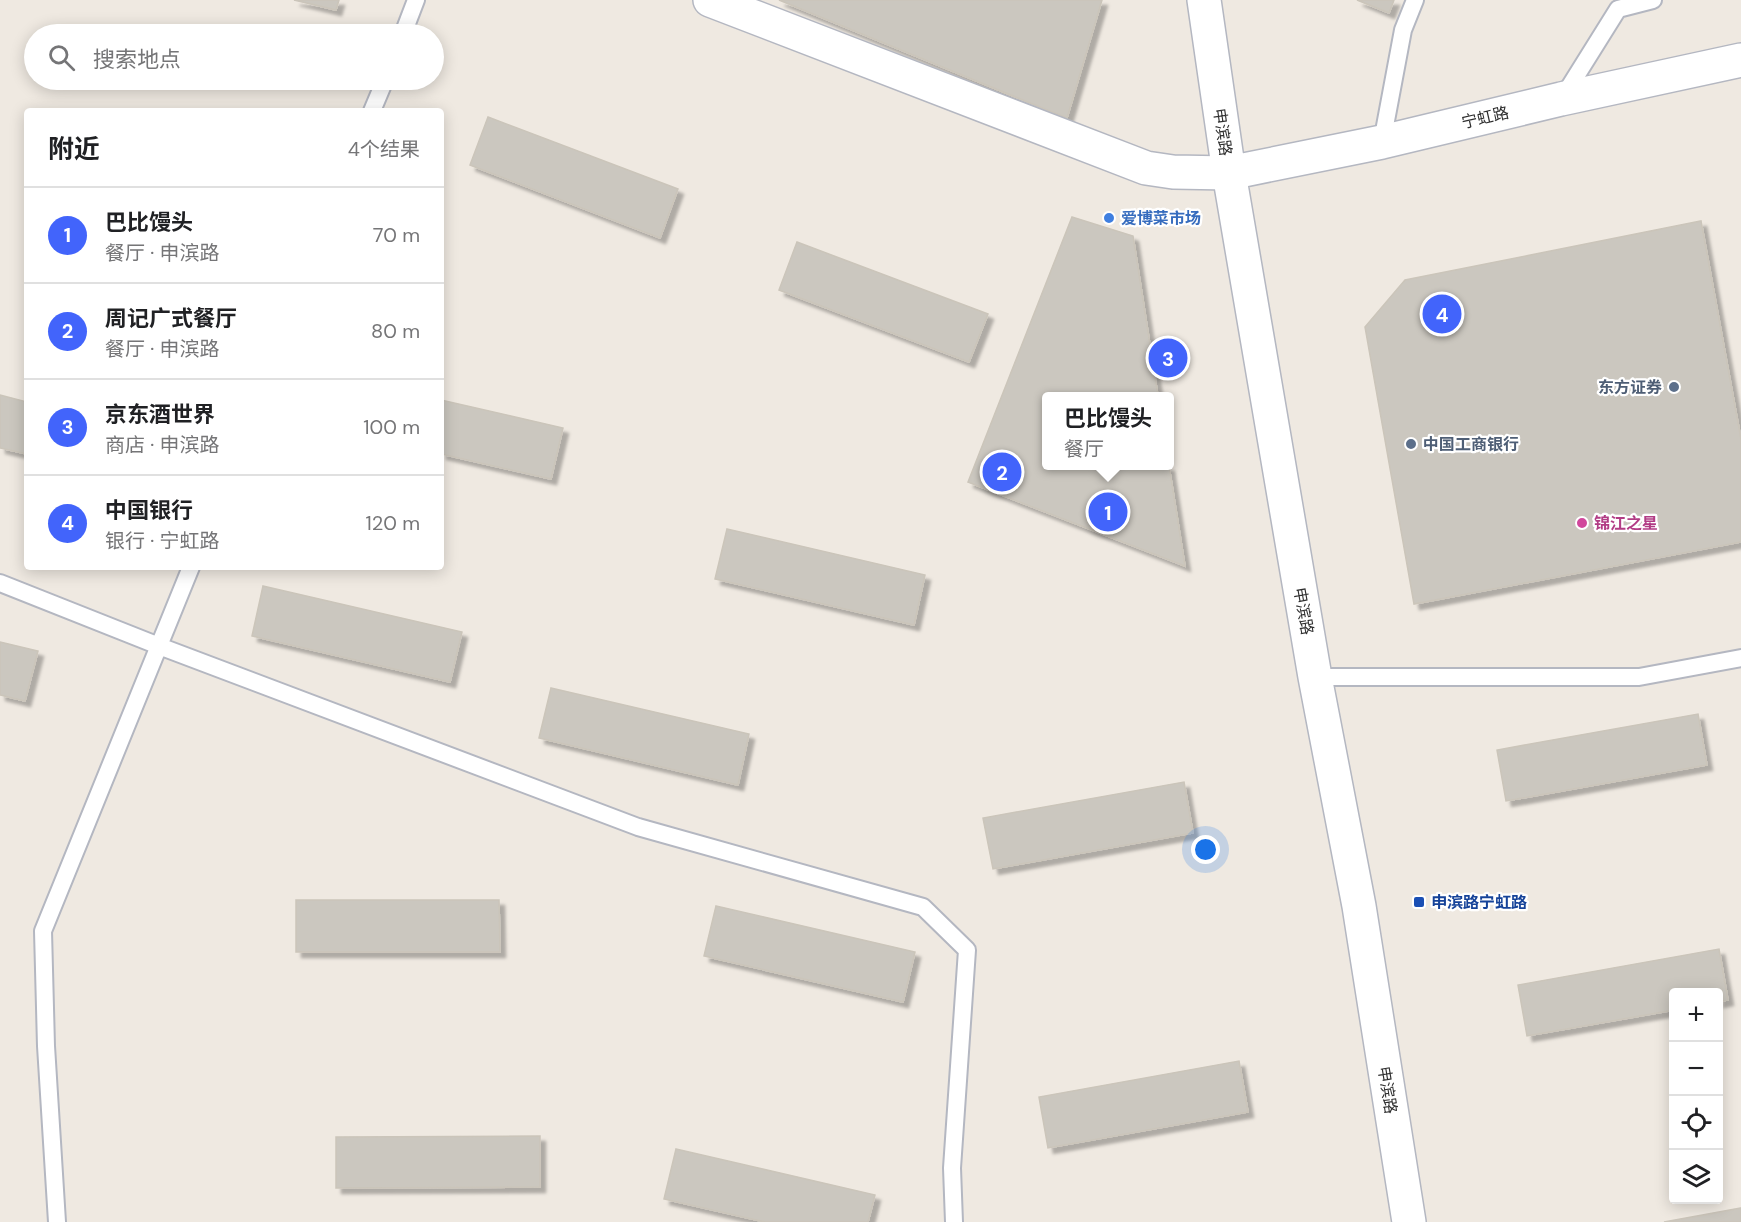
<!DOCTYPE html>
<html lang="zh">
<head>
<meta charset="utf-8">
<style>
	:root { --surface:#fff; --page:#f2f2f2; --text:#202124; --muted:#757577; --line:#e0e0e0; --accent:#4264fb }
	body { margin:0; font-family:"DM Sans","Noto Sans SC",sans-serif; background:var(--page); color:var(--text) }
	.controls { position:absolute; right:18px; bottom:18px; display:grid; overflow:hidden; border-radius:6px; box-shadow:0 3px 15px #0003 }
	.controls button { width:54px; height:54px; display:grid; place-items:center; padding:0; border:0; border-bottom:2px solid var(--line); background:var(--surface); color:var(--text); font:30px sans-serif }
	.you { position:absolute; left:1206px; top:850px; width:21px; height:21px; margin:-15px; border:4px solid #fff; border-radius:50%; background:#1a73e8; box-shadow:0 0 0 9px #1a73e833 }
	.badge { display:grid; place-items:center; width:39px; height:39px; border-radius:50%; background:var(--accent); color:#fff; font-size:20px; font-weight:700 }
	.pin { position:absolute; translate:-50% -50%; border:3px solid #fff; box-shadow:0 2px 6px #0006 }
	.popup { position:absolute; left:1042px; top:392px; width:132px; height:78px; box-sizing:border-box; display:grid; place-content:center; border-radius:6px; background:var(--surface); filter:drop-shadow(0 2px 4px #0005); font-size:20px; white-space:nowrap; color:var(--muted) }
	.popup b { font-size:22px; color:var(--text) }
	.popup::after { content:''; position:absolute; left:50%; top:100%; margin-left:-12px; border:12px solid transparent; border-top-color:var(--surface) }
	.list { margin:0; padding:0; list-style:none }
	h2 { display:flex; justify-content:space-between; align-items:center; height:78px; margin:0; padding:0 24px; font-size:26px }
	h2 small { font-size:20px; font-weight:400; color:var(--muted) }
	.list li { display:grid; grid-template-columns:39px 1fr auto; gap:18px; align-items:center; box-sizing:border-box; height:96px; padding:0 24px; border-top:2px solid var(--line) }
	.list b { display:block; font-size:22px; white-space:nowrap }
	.list p { margin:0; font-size:20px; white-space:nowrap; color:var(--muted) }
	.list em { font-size:20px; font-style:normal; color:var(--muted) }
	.icon { flex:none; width:33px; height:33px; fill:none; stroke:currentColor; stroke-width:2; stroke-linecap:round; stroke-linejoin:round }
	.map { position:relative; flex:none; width:1741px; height:1222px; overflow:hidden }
	.search { position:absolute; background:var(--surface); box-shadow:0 3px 15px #0003; left:24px; top:24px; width:420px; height:66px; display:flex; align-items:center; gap:15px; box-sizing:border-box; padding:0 21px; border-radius:33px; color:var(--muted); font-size:22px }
	.panel { position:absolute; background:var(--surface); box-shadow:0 3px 15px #0003; left:24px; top:108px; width:420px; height:462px; border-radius:6px }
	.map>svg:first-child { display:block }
	.building { fill:#cbc7bf; stroke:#cbc5ba; stroke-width:1.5; filter:url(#shadow) }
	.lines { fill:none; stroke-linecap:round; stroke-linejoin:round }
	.lane-casing { stroke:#b4b7c1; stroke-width:20 }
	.street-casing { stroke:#b4b7c1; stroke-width:36 }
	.secondary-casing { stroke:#b4b7c1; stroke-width:36 }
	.lane { stroke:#fff; stroke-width:16 }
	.street { stroke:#fff; stroke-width:33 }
	.secondary { stroke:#fff; stroke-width:33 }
	.shop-dot { fill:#3f7fe0; stroke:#fff; stroke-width:2 }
	.service-dot { fill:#5c6f8a; stroke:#fff; stroke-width:2 }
	.hotel-dot { fill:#d1479c; stroke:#fff; stroke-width:2 }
	.transit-dot { fill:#1a4fb4; stroke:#fff; stroke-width:2 }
	.labels { text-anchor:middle; stroke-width:4.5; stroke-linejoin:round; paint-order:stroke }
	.street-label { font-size:16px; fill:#2e2e2e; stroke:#fff }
	.shop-label { font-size:16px; font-weight:bold; fill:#366cbe; stroke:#fff; text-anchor:start }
	.service-label { font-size:16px; font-weight:bold; fill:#4e5e75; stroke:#fff; text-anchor:end }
	.hotel-label { font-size:16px; font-weight:bold; fill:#b23c85; stroke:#fff; text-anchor:start }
	.transit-label { font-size:16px; font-weight:bold; fill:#164399; stroke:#fff; text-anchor:start }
</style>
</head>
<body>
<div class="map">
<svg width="1741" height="1222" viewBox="0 0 1741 1222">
	<defs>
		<filter id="shadow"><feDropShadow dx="5.5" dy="5.5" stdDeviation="1.5" flood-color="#0004"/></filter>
	</defs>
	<rect width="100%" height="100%" fill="#efe9e1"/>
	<path class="building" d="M294 0H339L336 10Z
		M779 0H1102L1067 118Z
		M1357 0H1394L1389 13Z
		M488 117 678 189 660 238 470 165Z
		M1072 217 1133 236 1158 396H1046V466H1169L1185 566 968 482Z
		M1701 221 1741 439V542L1414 604 1365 327 1405 280Z
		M797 242 988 314 969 362 779 290Z
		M0 395 27 402V454L0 448Z
		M441 400 563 428 551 479 441 454Z
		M727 529 925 575 914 625 715 579Z
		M263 586 462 632 450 682 252 636Z
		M0 642 38 651 25 701 0 695Z
		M551 688 749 734 738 785 539 738Z
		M1698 714 1707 765 1506 801 1497 750Z
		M1184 782 1193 833 993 869 983 818Z
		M296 900H499L500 952H296Z
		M716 906 915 952 903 1002 704 956Z
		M1719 949 1728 1000 1718 1002V992H1674V1010L1527 1036 1518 985Z
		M1239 1061 1248 1112 1048 1148 1039 1097Z
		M540 1136V1187L336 1188V1137Z
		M676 1149 875 1195 868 1222H765L664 1199Z
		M1741 1208V1222H1664Z"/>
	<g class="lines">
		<g class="lane-casing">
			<path id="lane" d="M403 34 416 0
				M1563 97 1618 9 1653 0
				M372 111 385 80
				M1382 142 1403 30 1415 0
				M0 583 159 646 638 827 923 907 967 950 952 1168 954 1222
				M1315 677H1639L1741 658
				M57 1222 46 1046 43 931 191 567"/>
		</g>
		<g class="street-casing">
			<path id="street" d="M710 0 1146 168 1173 172 1229 173"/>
		</g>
		<g class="secondary-casing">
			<path id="secondary" d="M1204 0 1229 173 1315 677 1359 906 1409 1222
				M1229 173 1382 142 1561 99 1741 60"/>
		</g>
		<use href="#lane" class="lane"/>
		<use href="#street" class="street"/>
		<use href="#secondary" class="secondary"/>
	</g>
	<circle class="shop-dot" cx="1109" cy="218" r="6"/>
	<g class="service-dot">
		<circle cx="1674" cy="387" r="6"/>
		<circle cx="1411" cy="444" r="6"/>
	</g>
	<circle class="hotel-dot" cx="1582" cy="523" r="6"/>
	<rect class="transit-dot" x="1413" y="896" width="12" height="12" rx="3"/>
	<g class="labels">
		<g class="street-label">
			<text transform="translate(1485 117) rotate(-13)" y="6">宁虹路</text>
			<text transform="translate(1223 132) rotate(82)" y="6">申滨路</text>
			<text transform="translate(1304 611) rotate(80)" y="6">申滨路</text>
			<text transform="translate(1388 1090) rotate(81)" y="6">申滨路</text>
		</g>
		<g class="shop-label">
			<text x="1121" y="224">爱博菜市场</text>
		</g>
		<g class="service-label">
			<text x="1662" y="393">东方证券</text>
			<text x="1423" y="450" text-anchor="start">中国工商银行</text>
		</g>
		<g class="hotel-label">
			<text x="1594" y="529">锦江之星</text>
		</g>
		<g class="transit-label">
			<text x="1431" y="908">申滨路宁虹路</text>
		</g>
	</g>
</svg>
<div class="controls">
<button>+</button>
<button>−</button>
<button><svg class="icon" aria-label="locate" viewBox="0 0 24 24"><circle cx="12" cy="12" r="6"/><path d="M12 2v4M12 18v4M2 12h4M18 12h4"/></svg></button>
<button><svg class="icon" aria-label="layers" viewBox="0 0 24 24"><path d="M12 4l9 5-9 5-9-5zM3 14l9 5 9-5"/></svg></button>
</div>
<div class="you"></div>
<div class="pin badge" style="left:1108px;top:512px">1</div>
<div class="popup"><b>巴比馒头</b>餐厅</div>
<div class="pin badge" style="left:1002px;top:472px">2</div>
<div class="pin badge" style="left:1168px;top:358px">3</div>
<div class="pin badge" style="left:1442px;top:314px">4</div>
<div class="search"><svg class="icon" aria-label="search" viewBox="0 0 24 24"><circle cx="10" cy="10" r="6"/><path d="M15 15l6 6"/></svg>搜索地点</div>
<section class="panel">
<h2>附近<small>4个结果</small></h2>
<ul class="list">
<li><span class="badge">1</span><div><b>巴比馒头</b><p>餐厅 · 申滨路</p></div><em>70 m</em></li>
<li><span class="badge">2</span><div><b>周记广式餐厅</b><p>餐厅 · 申滨路</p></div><em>80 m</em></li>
<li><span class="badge">3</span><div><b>京东酒世界</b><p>商店 · 申滨路</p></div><em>100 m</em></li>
<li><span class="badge">4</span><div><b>中国银行</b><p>银行 · 宁虹路</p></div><em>120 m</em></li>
</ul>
</section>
</div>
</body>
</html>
